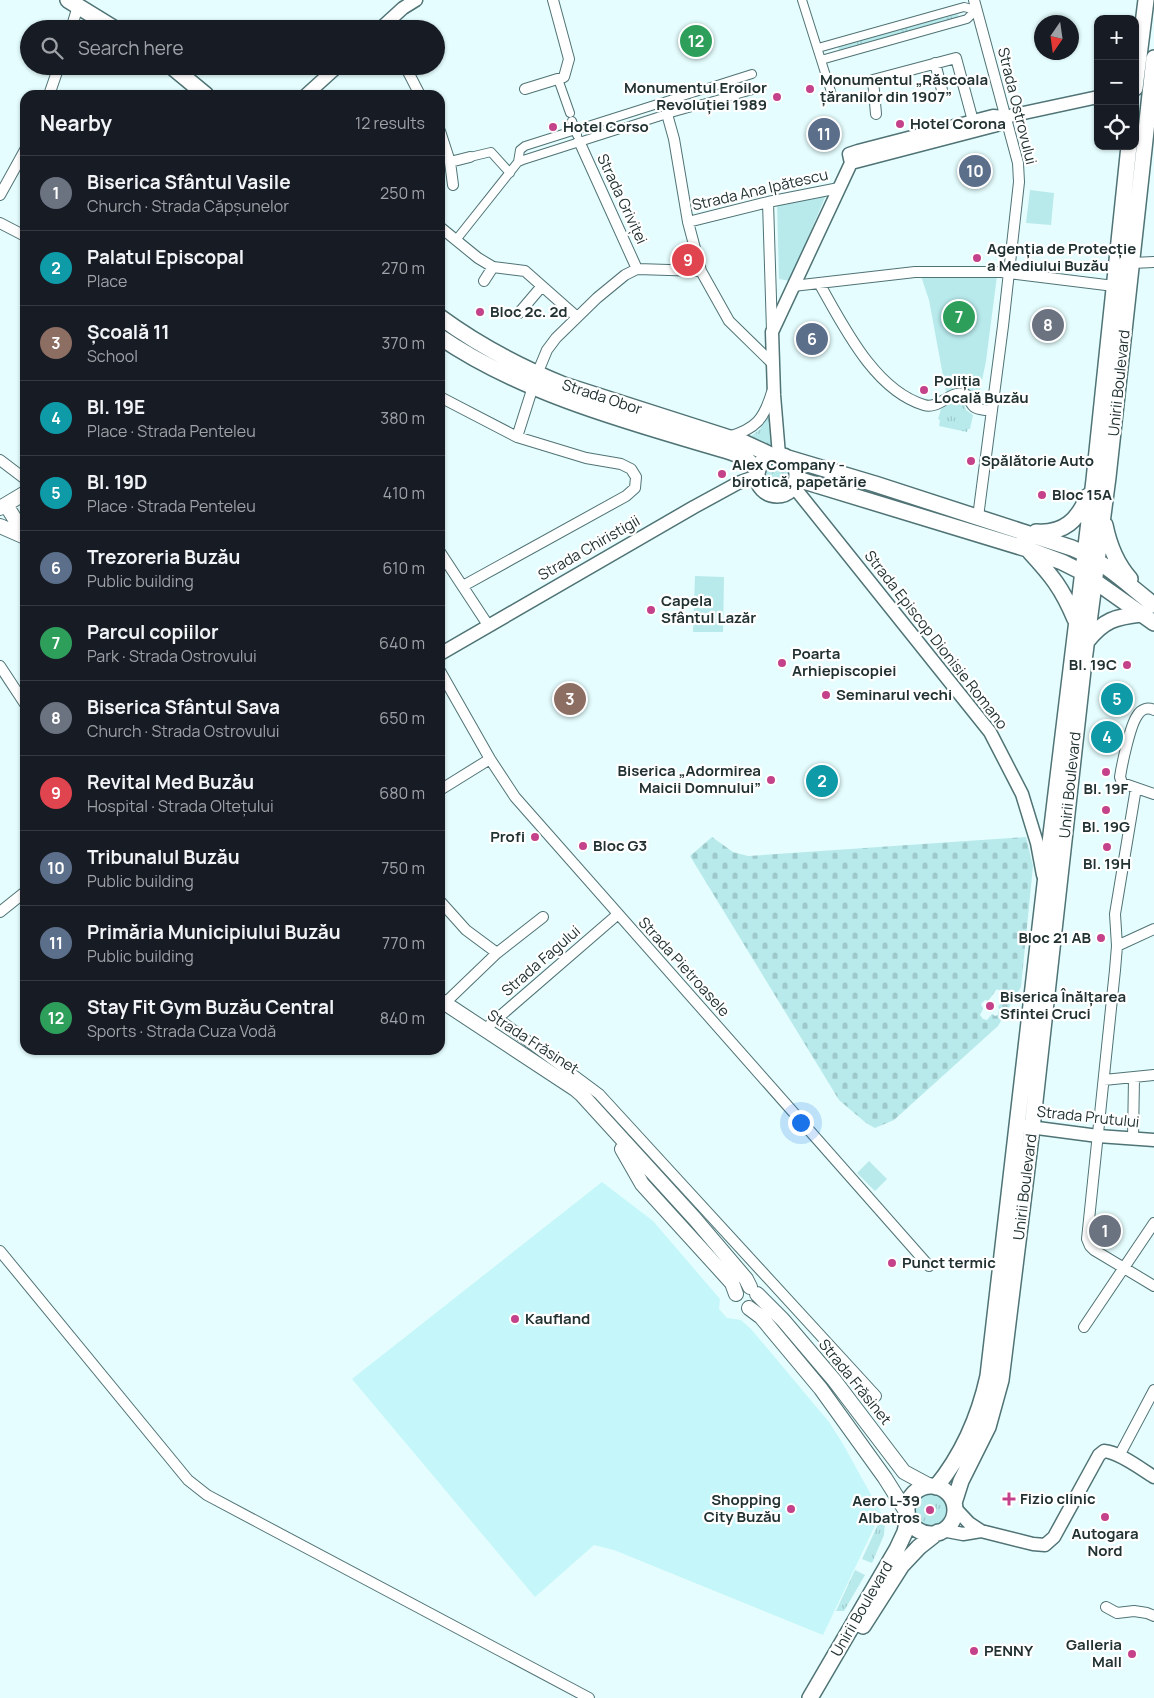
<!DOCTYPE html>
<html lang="en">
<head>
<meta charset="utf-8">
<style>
	:root { --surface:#171b24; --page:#242831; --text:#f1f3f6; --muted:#9ea1a6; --line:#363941; --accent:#7c3aed }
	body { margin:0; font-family:Manrope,sans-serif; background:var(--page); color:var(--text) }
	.controls { position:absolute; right:15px; top:15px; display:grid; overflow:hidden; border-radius:10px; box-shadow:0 1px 4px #0004 }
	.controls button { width:45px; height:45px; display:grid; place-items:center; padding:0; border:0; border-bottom:1px solid var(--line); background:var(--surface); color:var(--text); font:25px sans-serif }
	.compass { position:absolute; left:1034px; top:15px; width:45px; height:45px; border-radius:50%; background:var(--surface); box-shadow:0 1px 4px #0004; rotate:193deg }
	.you { position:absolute; left:800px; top:1122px; width:18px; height:18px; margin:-12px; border:4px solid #fff; border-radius:50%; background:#1a73e8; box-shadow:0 0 0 8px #1a73e833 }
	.badge { display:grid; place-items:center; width:32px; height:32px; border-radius:50%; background:var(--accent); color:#fff; font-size:16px; font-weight:700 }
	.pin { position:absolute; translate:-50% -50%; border:2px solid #fff; box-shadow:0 1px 5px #0006 }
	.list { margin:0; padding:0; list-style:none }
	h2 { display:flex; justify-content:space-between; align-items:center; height:65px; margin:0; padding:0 20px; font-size:21px }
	h2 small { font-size:16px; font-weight:400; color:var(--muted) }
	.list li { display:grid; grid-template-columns:32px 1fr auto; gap:15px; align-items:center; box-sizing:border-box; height:75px; padding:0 20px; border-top:1px solid var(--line) }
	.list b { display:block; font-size:19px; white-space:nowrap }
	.list p { margin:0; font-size:16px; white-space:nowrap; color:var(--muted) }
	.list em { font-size:16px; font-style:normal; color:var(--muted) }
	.icon { flex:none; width:28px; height:28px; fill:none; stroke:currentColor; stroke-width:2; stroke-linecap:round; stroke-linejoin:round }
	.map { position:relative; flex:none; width:1154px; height:1698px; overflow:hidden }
	.search { position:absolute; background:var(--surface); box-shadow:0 1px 4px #0004; left:20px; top:20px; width:425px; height:55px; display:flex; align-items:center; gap:12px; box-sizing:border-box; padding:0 18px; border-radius:28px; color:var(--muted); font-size:19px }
	.panel { position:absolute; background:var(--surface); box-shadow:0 1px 4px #0004; left:20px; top:90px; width:425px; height:965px; border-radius:15px }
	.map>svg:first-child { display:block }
	.built { fill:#c5f6f9 }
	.grass { fill:url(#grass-tufts) }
	.cemetery { fill:url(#cemetery-stones); fill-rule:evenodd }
	.park { fill:#b8eaec }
	.garden { fill:url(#garden-dots) }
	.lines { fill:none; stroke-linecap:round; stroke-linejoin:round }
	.pedestrian-casing { stroke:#507375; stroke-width:10 }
	.minor-casing { stroke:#507375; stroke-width:12 }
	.tertiary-casing { stroke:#507375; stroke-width:15 }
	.secondary-casing { stroke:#507375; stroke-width:16 }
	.primary-casing { stroke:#507375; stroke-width:18 }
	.pedestrian { stroke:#fff; stroke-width:8 }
	.minor { stroke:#fff; stroke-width:10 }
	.tertiary { stroke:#fff; stroke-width:12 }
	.secondary { stroke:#fff; stroke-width:14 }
	.primary { stroke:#fff; stroke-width:15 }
	.poi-dot { fill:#c4428a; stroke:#fff; stroke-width:2 }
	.labels { text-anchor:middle; stroke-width:4.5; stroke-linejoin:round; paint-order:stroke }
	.poi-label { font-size:15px; font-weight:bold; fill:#223232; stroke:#fff; text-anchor:start }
	.street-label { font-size:15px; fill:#223232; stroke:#fff }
</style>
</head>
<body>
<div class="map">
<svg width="1154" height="1698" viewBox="0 0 1154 1698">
	<defs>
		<pattern id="grass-tufts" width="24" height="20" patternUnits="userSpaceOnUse" patternTransform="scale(1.25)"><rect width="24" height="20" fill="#b8eaec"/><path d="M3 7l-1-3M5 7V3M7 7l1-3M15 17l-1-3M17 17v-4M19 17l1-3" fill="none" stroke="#9ec9cb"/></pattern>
		<pattern id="cemetery-stones" width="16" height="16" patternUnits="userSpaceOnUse" patternTransform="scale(1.25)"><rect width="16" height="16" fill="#b8eaec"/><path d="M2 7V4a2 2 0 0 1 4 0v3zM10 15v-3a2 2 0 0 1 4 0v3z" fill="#9ec9cb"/></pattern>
		<pattern id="garden-dots" width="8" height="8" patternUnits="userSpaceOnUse" patternTransform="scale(1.25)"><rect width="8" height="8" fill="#b8eaec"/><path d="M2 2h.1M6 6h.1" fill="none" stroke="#9ec9cb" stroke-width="1.8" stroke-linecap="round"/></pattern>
	</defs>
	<rect width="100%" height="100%" fill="#e5fdfe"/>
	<path class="built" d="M602 1182 653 1221 720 1299 719 1309 727 1318 741 1320 751 1329 829 1422 843 1444 881 1513 823 1635 614 1550 594 1545 535 1597 352 1379Z"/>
	<path class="grass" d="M957 14 960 17 958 18 839 50 838 46Z
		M963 400 966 410 973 415 970 429H968L967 432 939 426 940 420 938 419 941 409 954 401Z
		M769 411H771L773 448 749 438 760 429Z
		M812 469 1066 551 1065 554 815 477Z
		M913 1510a17 17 0 1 1 34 0a17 17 0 1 1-34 0Z
		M881 1518 885 1523 884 1535 872 1563 862 1559Z
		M855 1570 865 1575 844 1611H836Z"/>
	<path class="cemetery" d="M712 837 733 852 748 856 1026 837 1033 866 1021 987 998 1026 894 1120 875 1128 866 1123 839 1100 690 856ZM997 989 1006 996 998 1007 999 1009 998 1015 995 1016 992 1014 987 1020 983 1019 980 1015 983 1009 981 1004 985 1000 988 1001Z"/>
	<path class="park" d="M1030 190 1054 193 1051 225 1026 223Z
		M826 195 790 281 779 279 777 203Z
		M921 276H997L986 361 978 400C967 392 963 383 948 393L946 392 929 300Z
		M695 576 724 577 723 632H693Z
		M869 1161 887 1179 875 1191 857 1173Z"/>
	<path class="garden" d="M760 476a17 17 0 1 1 34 0a17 17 0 1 1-34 0Z"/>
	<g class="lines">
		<g class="pedestrian-casing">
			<path id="pedestrian" d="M802 0 833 98
				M818 48 964 7 976 10
				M821 60 967 19 976 10
				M558 79 570 113
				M572 121 577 135
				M470 157 491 152 510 173
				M518 162 520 150 525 146 752 74
				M456 240 518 162 523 160 667 114 756 89"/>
		</g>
		<g class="minor-casing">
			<path id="minor" d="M974 0 1018 163 1019 182 1003 326 978 517
				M71 29 78 6
				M935 63 942 90
				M405 66 420 95
				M525 89 564 77 569 59 553 0
				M49 95 59 66
				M667 114 674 139 688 222 701 271 729 321 773 364
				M876 114 873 80 956 58 973 121
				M440 131 450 162 453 185
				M579 141 637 269
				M450 162 470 157
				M0 195 25 150
				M768 202 772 331
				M688 222 768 202 839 188
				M0 223 25 236
				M440 227 478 258 493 267 525 271 577 317
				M1132 263 1154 262
				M484 281 493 267
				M819 283C843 325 874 390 924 405 940 410 951 388 967 395 974 411 975 408 991 411
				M793 286 915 272H1001L1114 286
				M519 313 542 286
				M440 397 517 437 586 458 621 464 631 469 636 477 635 488 626 496 463 586
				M517 437 537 374 547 350 556 338 597 298 625 275 637 269 701 271
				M728 437C756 429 764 419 772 392
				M0 460 25 479
				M440 552 488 625
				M0 666 25 704
				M440 671 490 759 515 797 929 1266
				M1154 710C1148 707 1141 709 1137 716 1130 726 1122 764 1120 777L1122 783 1154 794
				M1136 788 1115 914 1117 946 1115 970 1087 1239 1090 1246 1094 1250 1154 1286
				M440 790 490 759
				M440 901 466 930 497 953
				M0 912 25 892
				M1117 946 1154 929
				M445 1003 497 953 543 917
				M497 1018 599 1094 876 1396
				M484 1030 617 915
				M1104 1080 1154 1075
				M1133 1139 1134 1078
				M0 1251 188 1480 207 1495 589 1698
				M1084 1327 1154 1223
				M1119 1456 1154 1390
				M1106 1607 1117 1613 1134 1611 1147 1613 1154 1616"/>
		</g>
		<g class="tertiary-casing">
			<path id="tertiary" d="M380 29 403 8 416 0
				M306 95 338 66
				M851 163 849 154 858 151 993 116 1005 117 1098 97
				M851 163 997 125 1005 117
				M779 455 774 395 772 332 851 163
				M794 487 990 732 1022 794 1037 843 1043 875
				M440 654 694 507 738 483 757 476
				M1022 1126 1098 1136 1154 1140
				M954 1507 969 1523 981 1531
				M942 1530 963 1534 981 1531 1033 1544 1045 1545 1054 1537 1099 1455 1104 1451C1119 1452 1141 1469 1154 1477"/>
		</g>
		<g class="secondary-casing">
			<path id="secondary" d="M6 505 25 535
				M0 508 25 493
				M0 526 25 537
				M440 1000 575 1089 582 1095 695 1219 746 1279 750 1287
				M622 1149 642 1184 732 1283 736 1294
				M757 1294 783 1320 834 1380 904 1472 930 1486
				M749 1308 761 1317 821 1389 885 1478 907 1513"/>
		</g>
		<g class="primary-casing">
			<path id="primary" d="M68 0 115 29
				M171 66 206 95
				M1135 88 1146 0
				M440 317C478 345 520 367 564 385L745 443 773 456
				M440 337C525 395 633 423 731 452L744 457 758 470
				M757 475a20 20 0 1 1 40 0a20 20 0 1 1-40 0Z
				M788 458 875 484 1072 548C1104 561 1127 584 1154 605
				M797 479 1027 549 1062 562 1082 572 1154 623
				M1105 525C1109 545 1116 563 1130 579
				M1036 532C1064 534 1078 520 1088 496
				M1030 552C1052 576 1062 588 1075 619
				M1087 641C1104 620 1115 617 1141 614
				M907 1510a24 24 0 1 1 48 0a24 24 0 1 1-48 0Z
				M936 1487C963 1454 979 1417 988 1376L1045 884 1094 480 1129 146
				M954 1503 961 1481 988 1427 1001 1380 1032 1128 1084 661 1108 477 1154 58
				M863 1626 902 1565 919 1547 938 1532
				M810 1698 897 1549 905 1532 908 1518"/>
		</g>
		<use href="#pedestrian" class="pedestrian"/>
		<use href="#minor" class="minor"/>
		<use href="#tertiary" class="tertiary"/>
		<use href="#secondary" class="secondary"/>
		<use href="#primary" class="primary"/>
	</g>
	<g class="poi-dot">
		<circle cx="810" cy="89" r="5"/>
		<circle cx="777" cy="97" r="5"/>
		<circle cx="900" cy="124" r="5"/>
		<circle cx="553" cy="127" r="5"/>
		<circle cx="977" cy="258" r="5"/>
		<circle cx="480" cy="312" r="5"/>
		<circle cx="924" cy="390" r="5"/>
		<circle cx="971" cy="461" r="5"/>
		<circle cx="722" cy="474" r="5"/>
		<circle cx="1042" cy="495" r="5"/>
		<circle cx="651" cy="610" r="5"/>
		<circle cx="782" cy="663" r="5"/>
		<circle cx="1127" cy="665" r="5"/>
		<circle cx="826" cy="695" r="5"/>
		<circle cx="1106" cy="772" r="5"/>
		<circle cx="771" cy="780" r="5"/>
		<circle cx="1106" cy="810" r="5"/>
		<circle cx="535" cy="837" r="5"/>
		<circle cx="583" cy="846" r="5"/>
		<circle cx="1107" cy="847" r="5"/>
		<circle cx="1101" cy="938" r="5"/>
		<circle cx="990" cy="1006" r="5"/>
		<circle cx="892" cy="1263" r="5"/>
		<circle cx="515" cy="1319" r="5"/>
		<path d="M1006.5 1491.5h5v5h5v5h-5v5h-5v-5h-5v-5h5z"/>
		<circle cx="791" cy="1509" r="5"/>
		<circle cx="930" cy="1510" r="5"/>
		<circle cx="1105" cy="1517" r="5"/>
		<circle cx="974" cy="1651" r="5"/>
		<circle cx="1132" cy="1654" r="5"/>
	</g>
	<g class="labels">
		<g class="poi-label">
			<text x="820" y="85">Monumentul „Răscoala<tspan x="820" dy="17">țăranilor din 1907”</tspan></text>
			<text x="767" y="93" text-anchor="end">Monumentul Eroilor<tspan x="767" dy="17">Revoluției 1989</tspan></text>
			<text x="910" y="129">Hotel Corona</text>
			<text x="563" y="132">Hotel Corso</text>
			<text x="987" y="254">Agenția de Protecție<tspan x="987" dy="17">a Mediului Buzău</tspan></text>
			<text x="490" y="317">Bloc 2c. 2d</text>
			<text x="934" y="386">Poliția<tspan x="934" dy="17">Locală Buzău</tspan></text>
			<text x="981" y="466">Spălătorie Auto</text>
			<text x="732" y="470">Alex Company -<tspan x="732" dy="17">birotică, papetărie</tspan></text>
			<text x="1052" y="500">Bloc 15A</text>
			<text x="661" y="606">Capela<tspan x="661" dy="17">Sfântul Lazăr</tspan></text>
			<text x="792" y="659">Poarta<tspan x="792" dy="17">Arhiepiscopiei</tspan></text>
			<text x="1117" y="670" text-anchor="end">Bl. 19C</text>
			<text x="836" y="700">Seminarul vechi</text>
			<text x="761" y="776" text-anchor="end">Biserica „Adormirea<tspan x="761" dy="17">Maicii Domnului”</tspan></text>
			<text x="1106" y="794" text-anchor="middle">Bl. 19F</text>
			<text x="1106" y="832" text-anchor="middle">Bl. 19G</text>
			<text x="525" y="842" text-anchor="end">Profi</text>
			<text x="593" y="851">Bloc G3</text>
			<text x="1107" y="869" text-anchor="middle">Bl. 19H</text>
			<text x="1091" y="943" text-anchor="end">Bloc 21 AB</text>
			<text x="1000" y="1002">Biserica Înălțarea<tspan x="1000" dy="17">Sfintei Cruci</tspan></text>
			<text x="902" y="1268">Punct termic</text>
			<text x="525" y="1324">Kaufland</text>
			<text x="1020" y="1504">Fizio clinic</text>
			<text x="781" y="1505" text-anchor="end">Shopping<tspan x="781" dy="17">City Buzău</tspan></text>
			<text x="920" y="1506" text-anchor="end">Aero L-39<tspan x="920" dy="17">Albatros</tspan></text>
			<text x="1105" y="1539" text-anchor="middle">Autogara<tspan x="1105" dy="17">Nord</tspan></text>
			<text x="1122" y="1650" text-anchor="end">Galleria<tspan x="1122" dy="17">Mall</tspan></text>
			<text x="984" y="1656">PENNY</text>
		</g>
		<g class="street-label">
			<text transform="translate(1017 106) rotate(76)" y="5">Strada Ostrovului</text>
			<text transform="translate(760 190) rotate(-13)" y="5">Strada Ana Ipătescu</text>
			<text transform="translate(622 199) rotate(65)" y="5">Strada Griviței</text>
			<text transform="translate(1119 383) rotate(-84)" y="5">Unirii Boulevard</text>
			<text transform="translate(602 397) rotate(18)" y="5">Strada Obor</text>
			<text transform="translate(589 548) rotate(-30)" y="5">Strada Chiristigii</text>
			<text transform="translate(936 640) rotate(52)" y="5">Strada Episcop Dionisie Romano</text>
			<text transform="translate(1070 785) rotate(-84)" y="5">Unirii Boulevard</text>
			<text transform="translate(541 961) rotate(-41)" y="5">Strada Fagului</text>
			<text transform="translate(684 967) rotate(48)" y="5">Strada Pietroasele</text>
			<text transform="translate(533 1042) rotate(33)" y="5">Strada Frăsinet</text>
			<text transform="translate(1088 1117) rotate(6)" y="5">Strada Prutului</text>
			<text transform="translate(1025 1187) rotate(-83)" y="5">Unirii Boulevard</text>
			<text transform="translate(855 1382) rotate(51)" y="5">Strada Frăsinet</text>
			<text transform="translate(862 1609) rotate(-60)" y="5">Unirii Boulevard</text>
		</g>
	</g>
</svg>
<div class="controls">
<button>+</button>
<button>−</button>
<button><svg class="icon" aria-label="locate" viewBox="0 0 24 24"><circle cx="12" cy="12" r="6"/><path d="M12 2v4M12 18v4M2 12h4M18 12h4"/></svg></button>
</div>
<svg class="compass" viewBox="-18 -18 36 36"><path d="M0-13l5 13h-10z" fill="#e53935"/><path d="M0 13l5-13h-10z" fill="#9ea1a6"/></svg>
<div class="you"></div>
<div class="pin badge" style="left:1105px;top:1231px;background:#6b7280">1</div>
<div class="pin badge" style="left:822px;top:781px;background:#0f9aa8">2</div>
<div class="pin badge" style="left:570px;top:699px;background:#8d6e63">3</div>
<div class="pin badge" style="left:1107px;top:737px;background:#0f9aa8">4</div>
<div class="pin badge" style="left:1117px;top:699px;background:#0f9aa8">5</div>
<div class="pin badge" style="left:812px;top:339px;background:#5c6f8a">6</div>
<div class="pin badge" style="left:959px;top:317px;background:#2e9e5b">7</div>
<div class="pin badge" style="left:1048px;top:325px;background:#6b7280">8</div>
<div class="pin badge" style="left:688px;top:260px;background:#e0444e">9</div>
<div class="pin badge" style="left:975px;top:171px;background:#5c6f8a">10</div>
<div class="pin badge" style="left:824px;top:134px;background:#5c6f8a">11</div>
<div class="pin badge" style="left:696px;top:41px;background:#2e9e5b">12</div>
<div class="search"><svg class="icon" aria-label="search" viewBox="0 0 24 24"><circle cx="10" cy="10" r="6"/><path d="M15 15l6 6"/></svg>Search here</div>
<section class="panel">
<h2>Nearby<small>12 results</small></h2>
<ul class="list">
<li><span class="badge" style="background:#6b7280">1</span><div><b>Biserica Sfântul Vasile</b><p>Church · Strada Căpșunelor</p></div><em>250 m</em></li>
<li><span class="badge" style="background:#0f9aa8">2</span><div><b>Palatul Episcopal</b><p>Place</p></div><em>270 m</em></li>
<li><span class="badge" style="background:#8d6e63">3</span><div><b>Școală 11</b><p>School</p></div><em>370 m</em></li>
<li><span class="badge" style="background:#0f9aa8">4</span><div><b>Bl. 19E</b><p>Place · Strada Penteleu</p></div><em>380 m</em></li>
<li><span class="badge" style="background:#0f9aa8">5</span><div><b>Bl. 19D</b><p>Place · Strada Penteleu</p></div><em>410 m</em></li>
<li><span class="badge" style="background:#5c6f8a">6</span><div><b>Trezoreria Buzău</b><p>Public building</p></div><em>610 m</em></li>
<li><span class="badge" style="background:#2e9e5b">7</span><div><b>Parcul copiilor</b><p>Park · Strada Ostrovului</p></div><em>640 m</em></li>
<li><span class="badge" style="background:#6b7280">8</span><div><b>Biserica Sfântul Sava</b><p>Church · Strada Ostrovului</p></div><em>650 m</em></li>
<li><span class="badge" style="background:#e0444e">9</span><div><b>Revital Med Buzău</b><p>Hospital · Strada Oltețului</p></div><em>680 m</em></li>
<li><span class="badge" style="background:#5c6f8a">10</span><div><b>Tribunalul Buzău</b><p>Public building</p></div><em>750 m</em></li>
<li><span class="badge" style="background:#5c6f8a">11</span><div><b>Primăria Municipiului Buzău</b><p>Public building</p></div><em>770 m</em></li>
<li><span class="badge" style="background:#2e9e5b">12</span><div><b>Stay Fit Gym Buzău Central</b><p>Sports · Strada Cuza Vodă</p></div><em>840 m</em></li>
</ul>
</section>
</div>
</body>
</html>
